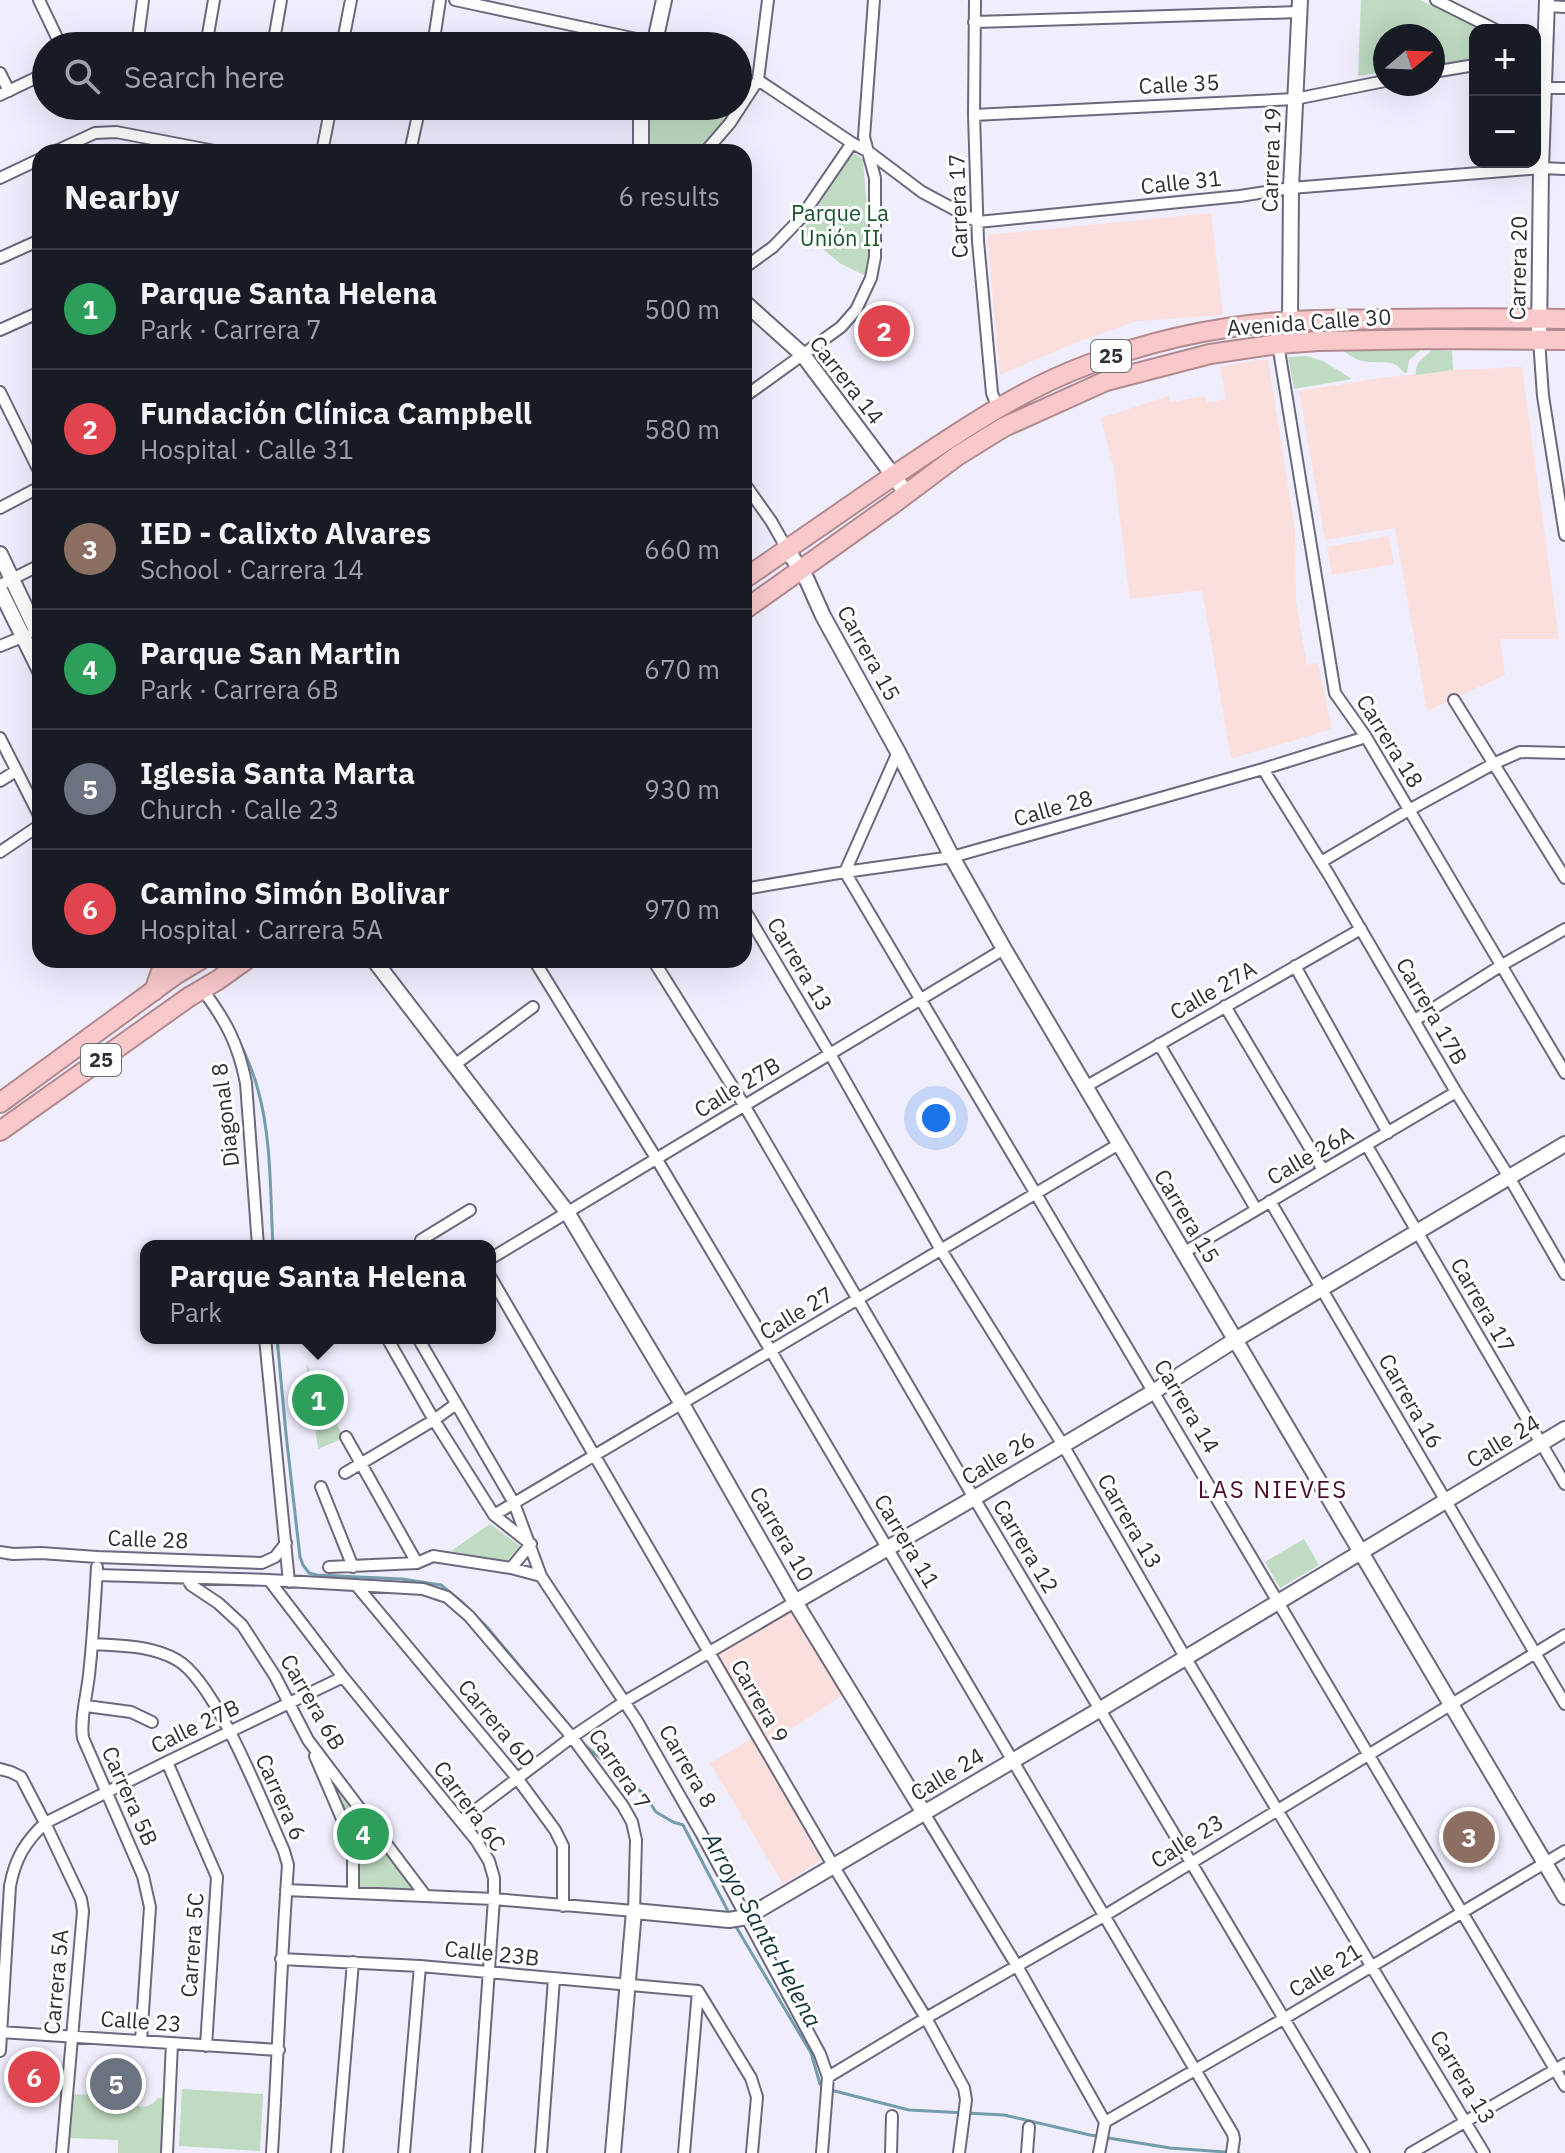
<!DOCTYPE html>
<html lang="en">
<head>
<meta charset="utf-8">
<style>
	:root { --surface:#171b24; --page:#20242c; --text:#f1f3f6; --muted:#9ea1a6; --line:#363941; --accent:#b8357b }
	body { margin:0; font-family:"IBM Plex Sans",sans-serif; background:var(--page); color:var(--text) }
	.controls { position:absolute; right:24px; top:24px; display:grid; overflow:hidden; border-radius:16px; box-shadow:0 8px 32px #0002 }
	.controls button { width:72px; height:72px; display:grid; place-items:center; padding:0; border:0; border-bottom:2px solid var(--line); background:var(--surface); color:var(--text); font:40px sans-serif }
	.compass { position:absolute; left:1373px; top:24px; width:72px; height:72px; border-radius:50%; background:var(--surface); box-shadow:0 8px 32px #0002; rotate:71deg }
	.you { position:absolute; left:936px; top:1118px; width:28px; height:28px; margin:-20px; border:6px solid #fff; border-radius:50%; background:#1a73e8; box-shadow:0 0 0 12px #1a73e833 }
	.badge { display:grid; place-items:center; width:52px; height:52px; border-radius:50%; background:var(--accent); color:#fff; font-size:26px; font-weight:700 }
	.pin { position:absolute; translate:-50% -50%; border:4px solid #fff; box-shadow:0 2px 8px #0006 }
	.popup { position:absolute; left:140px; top:1240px; width:356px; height:104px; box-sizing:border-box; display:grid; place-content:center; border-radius:16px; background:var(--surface); filter:drop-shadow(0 2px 6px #0005); font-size:26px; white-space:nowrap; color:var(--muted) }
	.popup b { font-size:30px; color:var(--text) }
	.popup::after { content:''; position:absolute; left:50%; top:100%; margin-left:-16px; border:16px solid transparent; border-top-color:var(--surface) }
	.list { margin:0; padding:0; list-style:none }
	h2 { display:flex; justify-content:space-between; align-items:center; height:104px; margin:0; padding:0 32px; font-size:34px }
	h2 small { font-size:26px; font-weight:400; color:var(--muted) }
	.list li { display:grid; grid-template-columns:52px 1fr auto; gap:24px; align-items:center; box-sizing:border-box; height:120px; padding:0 32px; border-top:2px solid var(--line) }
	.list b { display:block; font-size:30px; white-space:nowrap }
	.list p { margin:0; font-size:26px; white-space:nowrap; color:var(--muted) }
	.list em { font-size:26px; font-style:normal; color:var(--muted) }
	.icon { flex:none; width:44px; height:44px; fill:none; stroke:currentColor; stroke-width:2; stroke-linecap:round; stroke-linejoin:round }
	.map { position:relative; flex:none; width:1565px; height:2153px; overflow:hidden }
	.search { position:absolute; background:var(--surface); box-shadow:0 8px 32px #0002; left:32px; top:32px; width:720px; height:88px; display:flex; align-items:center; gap:20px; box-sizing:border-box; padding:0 28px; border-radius:44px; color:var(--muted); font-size:30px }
	.panel { position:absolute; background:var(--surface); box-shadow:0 8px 32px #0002; left:32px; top:144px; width:720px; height:824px; border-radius:24px }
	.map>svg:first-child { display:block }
	.industrial { fill:#fadfdc }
	.green { fill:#bfdbc2 }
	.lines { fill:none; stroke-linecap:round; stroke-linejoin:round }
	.stream { stroke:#739dac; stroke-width:3 }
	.minor-casing { stroke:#6d687e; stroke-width:14 }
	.tertiary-casing { stroke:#6d687e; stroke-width:18 }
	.trunk-casing { stroke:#b18a8f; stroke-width:22 }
	.minor { stroke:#fff; stroke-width:10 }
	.tertiary { stroke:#fff; stroke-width:14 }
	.trunk { stroke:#f8c8cb; stroke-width:18 }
	.labels { text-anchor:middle; stroke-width:6; stroke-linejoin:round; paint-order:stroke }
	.shield { fill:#fff; stroke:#6e6d74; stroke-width:2 }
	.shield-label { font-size:20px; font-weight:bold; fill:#302f38 }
	.street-label { font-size:22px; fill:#302f38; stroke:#fff }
	.park-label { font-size:22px; fill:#175427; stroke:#fff }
	.neighbourhood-label { font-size:24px; letter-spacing:2px; fill:#4c0c2f; stroke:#fff }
	.water-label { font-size:24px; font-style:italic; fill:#16343d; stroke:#fff }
</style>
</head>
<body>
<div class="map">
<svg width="1565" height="2153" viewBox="0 0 1565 2153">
	<rect width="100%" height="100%" fill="#f0eefd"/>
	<path class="industrial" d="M1211 213 1223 315 1138 321 1077 342 1000 375 987 235Z
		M1268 359 1295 530 1296 601 1307 665 1318 663 1332 729 1231 759 1202 590 1130 599 1113 465 1101 418 1169 396 1170 402 1205 396 1207 403 1226 399 1220 366Z
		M1522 367 1559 639H1500L1505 675 1427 711 1395 528 1325 540 1299 391 1381 378 1453 370Z
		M1389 536 1394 564 1332 575 1327 547Z
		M791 1611 843 1695 767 1745 716 1654Z
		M752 1739 821 1860 783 1884 710 1763Z"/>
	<path class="green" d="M1361 0H1420L1481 30H1475V59L1433 65V36H1385V72L1358 76Z
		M650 106H736L725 122 698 152H647Z
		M851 153 857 155 863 160 870 248V261L864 275 841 264 802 232Z
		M1340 349H1422L1409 360 1407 373H1404C1394 357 1379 365 1363 361 1355 360 1347 353 1340 349Z
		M1433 350 1452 351 1453 370 1416 375C1414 363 1424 357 1433 350Z
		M1305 356 1323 361 1352 379 1294 389 1288 357Z
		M306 1363 344 1438 318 1449Z
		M490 1524 520 1546 506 1562 451 1551Z
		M1304 1539 1319 1565 1280 1588 1265 1562Z
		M329 1773 417 1890 357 1887 354 1850 327 1775Z
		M182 2089 263 2094 260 2151 179 2146Z
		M71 2094 126 2096C134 2110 148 2110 158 2098H164L162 2153H118V2140L70 2138Z"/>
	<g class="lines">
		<path class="stream" d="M220 1005C235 1032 250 1060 258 1090 272 1140 270 1195 273 1246
			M277 1338 286 1434 300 1557 303 1565 309 1573 317 1575 402 1579 441 1585 462 1602 487 1627 558 1712
			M582 1743 645 1795 656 1812 673 1822 683 1825 730 1915
			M735 1925 811 2053 820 2084 827 2089 909 2110 1004 2115 1090 2135 1170 2148 1239 2153"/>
		<g class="minor-casing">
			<path id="minor" d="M39 0 61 46
				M455 0 655 43
				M975 0 974 115 978 241 992 393 998 408
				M1436 0 1496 30
				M1547 6 1565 7
				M974 22 1299 12
				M137 46 143 0
				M206 46 214 0
				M273 46 281 0
				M342 46 351 0
				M433 46 440 0
				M1433 72 1475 65
				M0 73 9 91
				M758 80 852 143 869 152 922 192 978 222 1240 196 1291 188 1541 168 1565 169
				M1545 88H1565
				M0 95 46 73
				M514 106 578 112H640
				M974 115 1295 99 1385 81
				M54 152 95 133 116 132 220 152
				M322 152 331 106
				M410 152 420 106
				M705 152 730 123 758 80 768 0
				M0 178 40 159
				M0 258 40 240
				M744 268 773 247 800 219 852 143
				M0 330 40 312
				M1539 340 1543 396 1565 535
				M1278 344 1335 693 1366 737 1565 1073
				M0 392 40 473
				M744 397 841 327 856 310 871 278 875 257V178L864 137 874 0
				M744 483 771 521 787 549
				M0 508 40 487
				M0 585 40 565
				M0 646 27 635
				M1454 700 1565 878
				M0 738 40 817
				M898 752 845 872 1565 2086
				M1263 769 1329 875 1456 1092 1509 1177 1565 1274
				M0 781 16 771
				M0 852 40 825
				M1321 862 1409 810 1493 764 1520 752 1565 753
				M744 889 845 872 952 857 1263 769 1366 737
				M744 909 830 1054 941 1250 1063 1445 1185 1657 1484 2153
				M534 960 656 1158 771 1351 1233 2134 1234 2139 1232 2153
				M653 960 744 1105 974 1498 1364 2153
				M1295 966 1388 1133
				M202 989C226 1021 238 1043 246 1083L258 1246
				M1225 1006 1323 1170
				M1415 1020 1502 965 1565 929
				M1159 1044 1256 1209
				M453 1066 533 1007
				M1085 1087 1361 929
				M1367 1146 1565 1484
				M1270 1201 1565 1704
				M420 1246 421 1240 470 1210
				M1183 1253 1456 1092
				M490 1259 1004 949
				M490 1276 834 1867 926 2018 964 2088 966 2100 959 2153
				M265 1338 289 1582
				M387 1338 434 1420 494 1515 528 1542
				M418 1338 514 1503 541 1576 637 1721 701 1833 820 2054 828 2077 822 2153
				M346 1437 417 1563
				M345 1473 434 1420 456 1404
				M321 1487 353 1567
				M494 1515 1119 1144
				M0 1552 13 1554 41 1553 97 1557 262 1563 275 1557 286 1543
				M97 1567C95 1603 93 1639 89 1675 87 1694 80 1719 83 1738L143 1876 150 1907 141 2041
				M329 1567 417 1563 433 1556 511 1568 541 1576
				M511 1568 531 1544
				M97 1575 269 1580 423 1589 447 1597 469 1616 572 1737 623 1806 632 1822 636 1840 634 1911 494 1899 286 1890
				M187 1578 191 1585 218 1603 242 1625 275 1676 308 1740 425 1895
				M269 1580 343 1677 476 1840 489 1861 494 1878V1899L476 2153
				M356 1585 517 1778 555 1830 563 1846V1906
				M93 1644C121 1646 151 1645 177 1660 216 1682 264 1807 284 1851L288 1865C281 1961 278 2057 272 2153
				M86 1706 131 1712 152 1722
				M315 1756 349 1835 353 1856V1892
				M167 1762 217 1877 206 2046
				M0 1769 11 1772 21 1777 45 1823 81 1899 83 1911 62 2153
				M924 1813 1017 1966 1105 2122 1099 2153
				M461 1821 572 1737 624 1702 795 1602
				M281 1959 420 1966 698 1991
				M698 1991 751 2078 757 2097 752 2153
				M0 2032 279 2050
				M0 2051 10 1886C15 1859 25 1842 45 1823L167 1762 343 1677
				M828 2077 926 2018 1104 1916 1565 1635
				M1105 2122 1285 2018 1565 1851
				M167 2153 172 2043
				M337 2153 353 1962
				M404 2153 420 1966
				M541 2153 554 1979
				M684 2153 698 1991
				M891 2153 892 2116
				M1027 2153 1029 2127
				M1411 2153 1565 2064"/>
		</g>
		<g class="tertiary-casing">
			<path id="tertiary" d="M654 46 664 0
				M641 106V152
				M744 302 803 355 907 494
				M1290 321 1291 188 1300 0
				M1539 340 1541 168 1547 0
				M787 549 807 580 823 616 898 752 952 857 1004 949 1565 1897
				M0 554 40 638
				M0 590 40 671
				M374 960 567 1212 682 1404 795 1602 924 1813
				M795 1602 974 1498 1153 1392 1235 1340 1565 1144
				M613 2153 634 1911 729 1920 747 1917 1099 1710 1565 1429"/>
		</g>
		<g class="trunk-casing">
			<path id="trunk" d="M744 579C793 545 843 511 893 476 955 435 1017 391 1087 365 1152 340 1223 325 1293 321 1325 319 1357 320 1390 319 1448 318 1507 318 1565 319
				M744 610 893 504 957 456 1004 427 1106 381 1210 354 1278 344 1318 341 1439 339 1565 340
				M154 991 165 960
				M0 1103 175 975 200 960
				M0 1131 189 997 218 980 246 960"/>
		</g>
		<use href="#minor" class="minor"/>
		<use href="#tertiary" class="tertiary"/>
		<use href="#trunk" class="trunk"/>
	</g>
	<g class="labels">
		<g class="shield">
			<rect x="1091" y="340" width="40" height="32" rx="6"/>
			<rect x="81" y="1044" width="40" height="32" rx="6"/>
		</g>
		<g class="shield-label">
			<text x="1111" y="363">25</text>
			<text x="101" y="1067">25</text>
		</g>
		<g class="street-label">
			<text transform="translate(1179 84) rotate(-3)" y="8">Calle 35</text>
			<text transform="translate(1271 160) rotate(-88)" y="8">Carrera 19</text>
			<text transform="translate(1181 182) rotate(-6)" y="8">Calle 31</text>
			<text transform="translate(958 206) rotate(-92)" y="8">Carrera 17</text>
			<text transform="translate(1518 268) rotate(-89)" y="8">Carrera 20</text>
			<text transform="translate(1309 322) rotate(-4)" y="8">Avenida Calle 30</text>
			<text transform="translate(847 380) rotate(52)" y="8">Carrera 14</text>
			<text transform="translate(869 653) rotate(61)" y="8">Carrera 15</text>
			<text transform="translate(1390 741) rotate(58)" y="8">Carrera 18</text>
			<text transform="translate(1053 808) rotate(-16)" y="8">Calle 28</text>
			<text transform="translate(800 964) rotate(59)" y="8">Carrera 13</text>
			<text transform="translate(1213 990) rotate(-30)" y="8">Calle 27A</text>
			<text transform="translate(1432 1011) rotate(60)" y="8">Carrera 17B</text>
			<text transform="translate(737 1087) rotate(-31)" y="8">Calle 27B</text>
			<text transform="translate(225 1115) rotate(-97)" y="8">Diagonal 8</text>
			<text transform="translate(1310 1155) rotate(-30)" y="8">Calle 26A</text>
			<text transform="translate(1187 1216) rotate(59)" y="8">Carrera 15</text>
			<text transform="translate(1483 1305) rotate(60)" y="8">Carrera 17</text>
			<text transform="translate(796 1313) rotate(-31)" y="8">Calle 27</text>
			<text transform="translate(1411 1401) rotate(60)" y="8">Carrera 16</text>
			<text transform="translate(1187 1406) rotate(59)" y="8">Carrera 14</text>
			<text transform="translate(1503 1441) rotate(-31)" y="8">Calle 24</text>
			<text transform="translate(998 1458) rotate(-31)" y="8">Calle 26</text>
			<text transform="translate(1130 1521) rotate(60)" y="8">Carrera 13</text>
			<text transform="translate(782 1534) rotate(60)" y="8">Carrera 10</text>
			<text transform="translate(148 1539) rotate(2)" y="8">Calle 28</text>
			<text transform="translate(907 1541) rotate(59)" y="8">Carrera 11</text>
			<text transform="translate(1026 1546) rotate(59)" y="8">Carrera 12</text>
			<text transform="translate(760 1701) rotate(60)" y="8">Carrera 9</text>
			<text transform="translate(313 1702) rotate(60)" y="8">Carrera 6B</text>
			<text transform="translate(497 1723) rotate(50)" y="8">Carrera 6D</text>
			<text transform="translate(195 1726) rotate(-26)" y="8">Calle 27B</text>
			<text transform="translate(688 1766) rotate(60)" y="8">Carrera 8</text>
			<text transform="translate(620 1769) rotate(56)" y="8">Carrera 7</text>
			<text transform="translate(947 1774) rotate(-31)" y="8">Calle 24</text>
			<text transform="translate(130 1796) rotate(66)" y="8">Carrera 5B</text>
			<text transform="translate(281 1797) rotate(66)" y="8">Carrera 6</text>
			<text transform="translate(470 1806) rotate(54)" y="8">Carrera 6C</text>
			<text transform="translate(1187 1841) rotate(-32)" y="8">Calle 23</text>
			<text transform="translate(192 1945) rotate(-86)" y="8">Carrera 5C</text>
			<text transform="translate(492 1953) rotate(6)" y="8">Calle 23B</text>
			<text transform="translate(1325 1970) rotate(-32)" y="8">Calle 21</text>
			<text transform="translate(56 1982) rotate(-85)" y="8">Carrera 5A</text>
			<text transform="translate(141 2021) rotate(4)" y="8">Calle 23</text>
			<text transform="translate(1463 2077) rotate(59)" y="8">Carrera 13</text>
		</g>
		<g class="park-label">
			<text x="840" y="221">Parque La<tspan x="840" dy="25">Unión II</tspan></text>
		</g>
		<g class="neighbourhood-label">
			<text x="1273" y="1498">LAS NIEVES</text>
		</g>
		<g class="water-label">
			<text transform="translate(762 1930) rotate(61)" y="8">Arroyo Santa Helena</text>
		</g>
	</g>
</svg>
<div class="controls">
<button>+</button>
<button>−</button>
</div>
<svg class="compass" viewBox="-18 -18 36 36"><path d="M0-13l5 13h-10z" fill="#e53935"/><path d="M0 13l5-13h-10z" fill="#9ea1a6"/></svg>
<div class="you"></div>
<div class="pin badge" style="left:318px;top:1400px;background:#2e9e5b">1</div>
<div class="popup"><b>Parque Santa Helena</b>Park</div>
<div class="pin badge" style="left:884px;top:331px;background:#e0444e">2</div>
<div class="pin badge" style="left:1469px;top:1837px;background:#8d6e63">3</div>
<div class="pin badge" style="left:363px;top:1834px;background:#2e9e5b">4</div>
<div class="pin badge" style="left:116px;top:2084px;background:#6b7280">5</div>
<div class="pin badge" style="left:34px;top:2077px;background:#e0444e">6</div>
<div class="search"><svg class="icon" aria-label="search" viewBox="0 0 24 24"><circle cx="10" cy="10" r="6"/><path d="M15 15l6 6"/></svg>Search here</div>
<section class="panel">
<h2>Nearby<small>6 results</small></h2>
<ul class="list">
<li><span class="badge" style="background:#2e9e5b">1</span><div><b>Parque Santa Helena</b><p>Park · Carrera 7</p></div><em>500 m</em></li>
<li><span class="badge" style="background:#e0444e">2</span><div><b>Fundación Clínica Campbell</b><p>Hospital · Calle 31</p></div><em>580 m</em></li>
<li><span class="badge" style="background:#8d6e63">3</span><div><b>IED - Calixto Alvares</b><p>School · Carrera 14</p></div><em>660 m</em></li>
<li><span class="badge" style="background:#2e9e5b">4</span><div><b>Parque San Martin</b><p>Park · Carrera 6B</p></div><em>670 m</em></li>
<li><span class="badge" style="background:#6b7280">5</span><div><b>Iglesia Santa Marta</b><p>Church · Calle 23</p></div><em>930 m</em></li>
<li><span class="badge" style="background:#e0444e">6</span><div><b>Camino Simón Bolivar</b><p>Hospital · Carrera 5A</p></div><em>970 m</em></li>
</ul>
</section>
</div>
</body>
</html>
